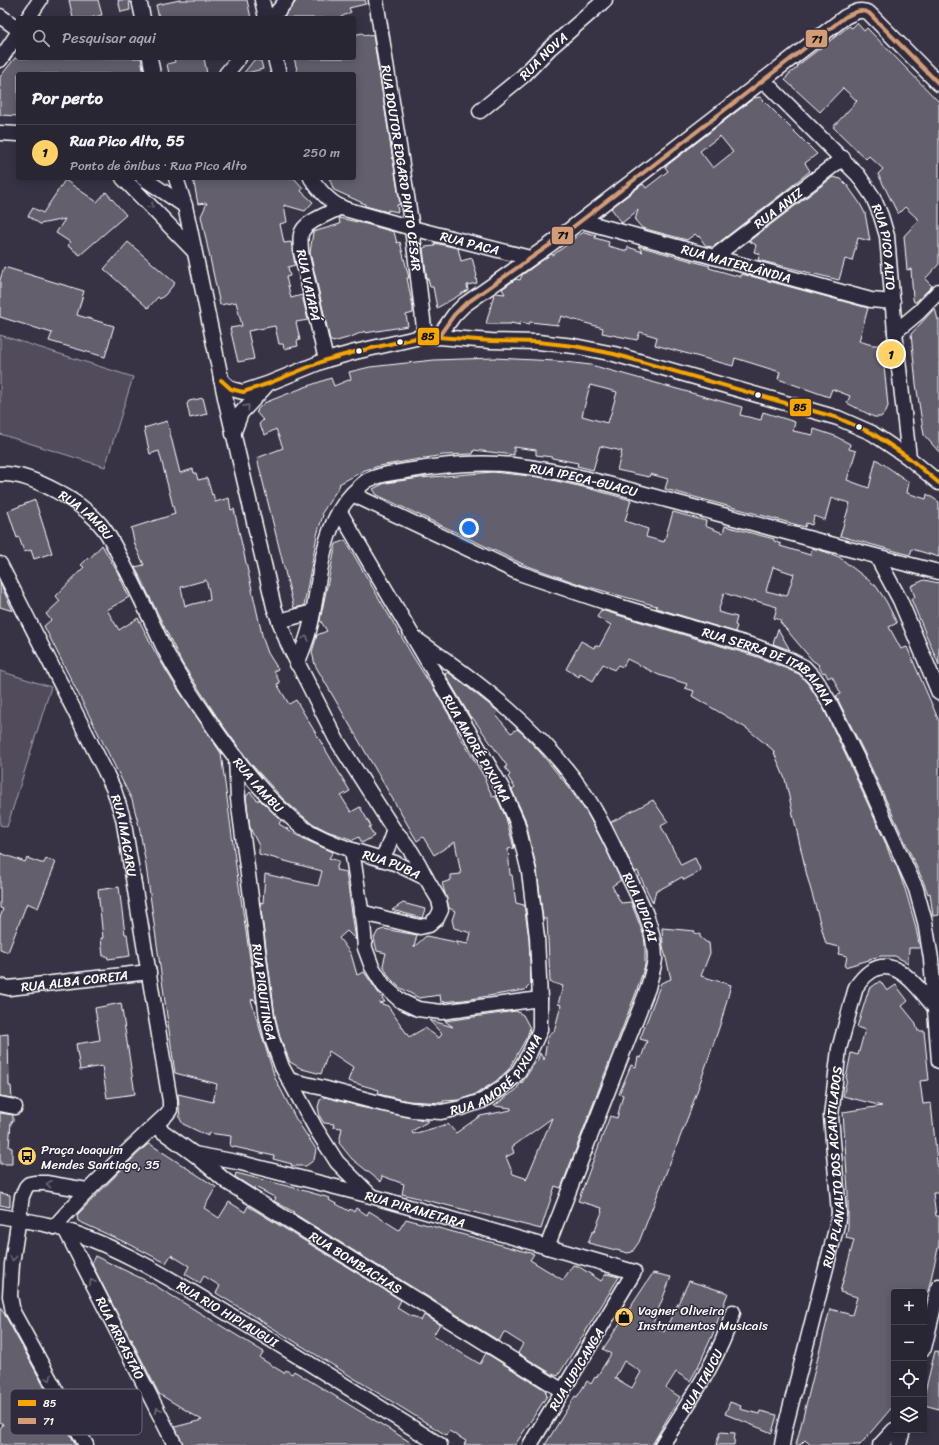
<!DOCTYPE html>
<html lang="pt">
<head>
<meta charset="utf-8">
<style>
	:root { --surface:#292634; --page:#312e3c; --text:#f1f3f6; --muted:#a5a5ac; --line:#45434f; --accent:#ffd166 }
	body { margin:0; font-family:Sriracha,sans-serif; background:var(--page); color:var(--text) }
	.controls { position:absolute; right:12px; bottom:12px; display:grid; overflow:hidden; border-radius:4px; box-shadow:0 2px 10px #0003 }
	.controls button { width:36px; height:36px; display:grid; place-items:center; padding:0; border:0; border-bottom:1px solid var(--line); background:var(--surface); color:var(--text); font:20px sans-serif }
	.you { position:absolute; left:469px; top:528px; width:14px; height:14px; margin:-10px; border:3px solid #fff; border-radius:50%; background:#1a73e8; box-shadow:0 0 0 6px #1a73e833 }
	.badge { display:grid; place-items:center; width:26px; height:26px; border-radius:50%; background:var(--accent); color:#111; font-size:13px; font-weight:700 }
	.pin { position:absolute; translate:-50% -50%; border:2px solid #fff; box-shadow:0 1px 4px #0006 }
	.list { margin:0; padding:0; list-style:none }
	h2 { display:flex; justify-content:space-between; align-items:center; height:52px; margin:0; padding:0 16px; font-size:17px }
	h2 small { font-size:13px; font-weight:400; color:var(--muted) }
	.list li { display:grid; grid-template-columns:26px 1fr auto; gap:12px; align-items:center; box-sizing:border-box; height:56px; padding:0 16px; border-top:1px solid var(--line) }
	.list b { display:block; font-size:15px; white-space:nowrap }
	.list p { margin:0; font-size:13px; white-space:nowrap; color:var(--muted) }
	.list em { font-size:13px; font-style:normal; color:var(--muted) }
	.icon { flex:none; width:22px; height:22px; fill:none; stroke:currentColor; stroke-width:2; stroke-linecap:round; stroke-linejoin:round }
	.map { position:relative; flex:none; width:939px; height:1445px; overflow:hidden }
	.search { position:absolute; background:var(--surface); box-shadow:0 2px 10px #0003; left:16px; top:16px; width:340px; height:44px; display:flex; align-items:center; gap:10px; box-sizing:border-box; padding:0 14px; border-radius:4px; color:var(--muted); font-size:15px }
	.panel { position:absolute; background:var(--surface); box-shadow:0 2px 10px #0003; left:16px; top:72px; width:340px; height:108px; border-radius:4px }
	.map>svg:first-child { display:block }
	.green { fill:#514c5c; stroke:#a8a6ae }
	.building { fill:#635f6d; stroke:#fff; fill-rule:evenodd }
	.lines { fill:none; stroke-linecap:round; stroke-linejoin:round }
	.minor-casing { stroke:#fff; stroke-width:17 }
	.minor { stroke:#2f2a3d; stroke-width:14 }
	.bus-1-casing { stroke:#2f2a3d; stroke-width:7 }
	.bus-2-casing { stroke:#2f2a3d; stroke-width:7 }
	.bus-1 { stroke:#f7a600; stroke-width:4 }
	.bus-2 { stroke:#d39c74; stroke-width:4 }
	.oneway { stroke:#6d6a77 }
	.bus-dot { fill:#fff; stroke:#2f2a3d; stroke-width:1.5 }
	.labels { text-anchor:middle; stroke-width:3; stroke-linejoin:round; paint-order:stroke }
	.street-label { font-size:13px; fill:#fff; stroke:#2f2a3d }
	.poi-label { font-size:13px; fill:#fff; stroke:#2f2a3d; text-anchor:start }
	.key { fill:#2f2a3d; stroke:#6d6a77; stroke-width:1 }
	.key-label { font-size:11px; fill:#fff }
	.line-badge { stroke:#2f2a3d; stroke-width:1.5 }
	.pale-badge-label { font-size:11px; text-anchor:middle; font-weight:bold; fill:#111 }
</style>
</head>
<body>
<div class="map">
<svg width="939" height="1445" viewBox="0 0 939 1445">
	<rect width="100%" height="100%" fill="#373345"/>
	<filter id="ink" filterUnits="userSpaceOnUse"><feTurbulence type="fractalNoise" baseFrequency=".025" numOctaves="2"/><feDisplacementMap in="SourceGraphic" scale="8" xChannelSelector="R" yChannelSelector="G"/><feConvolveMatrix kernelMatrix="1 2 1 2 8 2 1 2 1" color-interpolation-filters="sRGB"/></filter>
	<g filter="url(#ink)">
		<path class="green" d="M0 335 133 377 105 467 0 434Z
			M0 671 51 687 7 827 0 825Z"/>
		<path class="building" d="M69 0H98L102 15 90 18H73Z
			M118 0H129L130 10 121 12Z
			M180 0H247L251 18H159L156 5Z
			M297 0H365L366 4 349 8 351 12 339 18H283Z
			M857 23 864 31 867 28 939 102V264L925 279 932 286 916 302H914L913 299 911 269 907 270 904 236 919 220 905 207 898 214 878 174 883 169 869 156 866 159 833 127 857 101 843 88 820 112 785 80 788 75 798 67 797 66 844 30 849 26 852 28Z
			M362 33 365 35 368 34 369 36 373 35 400 204 397 205 398 212 388 210V212L365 206V204L334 190 329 178H354V74H298L294 58H354V35Z
			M15 58H141L144 74H18V116L0 115V77Z
			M174 58H204L207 74H169L167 64 175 62Z
			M254 60 261 61 263 69 243 74Z
			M760 97 817 154 805 163 810 171 783 193 713 247 706 246 699 236 698 237 695 234 687 240 642 228 635 220 638 210 622 223 611 208 643 184 646 188 668 171 665 167 754 98ZM720 136 733 152 713 168 700 151Z
			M833 177 841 179 847 185 859 202 865 213 870 241 858 238 852 261 845 259 839 280 758 260 760 254 754 252 756 245 749 241Z
			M193 178H294L303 188 301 191 313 202 305 211 284 205 287 222 280 224 284 243 291 242 295 265 288 267 290 276 286 277 291 298 302 295 308 320 296 322 300 340 297 341 298 346 284 349 283 344H279L275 326 248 331 254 359 238 362 230 328 242 326 236 302 220 305 201 216 207 203 198 204Z
			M65 180 97 202 106 192 126 215 80 255 68 246 70 242 56 233 65 219 40 224 28 216 33 208 43 213Z
			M339 218 366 224 394 232 397 243 400 242 409 278H407L413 308V313L406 315 408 326 365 333V331L351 337 333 342 330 340 310 253 313 232 340 224Z
			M584 232 596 235 595 238 609 242 608 246 627 251 628 247 643 252 638 246 710 266 709 268 741 277V274L754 277 868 308 859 341 872 345H882L888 406 886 411 881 417H874L847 403 850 396 832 389 829 397 778 379 780 372 735 358 733 366 655 345 657 337 640 332 637 340 602 333 603 328 561 316 558 325 530 322 529 324 520 322V325L511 323V324H486L494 294 496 293 505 294 502 289 516 279 520 280 522 275 551 254 553 255 568 244 567 243Z
			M128 242 175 283 165 295 160 299 158 297 148 308 104 269Z
			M434 243 458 248 461 261 472 258 477 276 476 277 477 283 467 285 468 290 437 308 433 287H430L428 279H427L423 249 425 247 435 246Z
			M4 267 84 291 77 315 114 326 105 357 49 341 52 333 0 317V280Z
			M935 308 938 320 939 319V452L924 435 916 384 911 334Z
			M494 358 556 361 591 365 742 407 740 415 761 420 763 412 795 422 793 431 813 435 814 429 835 436 850 444 849 449 856 451 847 480 869 488 876 459 909 482 907 493 926 499 927 494 939 502V557L912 549 910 555 840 536 850 503 831 498 825 520 814 516 812 525 806 523 805 527 665 489 668 479 650 474 649 477 617 470 622 451 600 446 593 470 577 466 578 463 552 458V457L536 455V450L514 447V455L474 450 473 454 443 455 379 466 365 470 339 484 340 485 322 513 323 515 317 535 304 606 294 608 257 458 283 448 276 429 265 435 259 424 263 420 256 412 258 411 257 410 264 403 305 387 331 378 334 386 351 379 349 372 370 367 434 360ZM590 385 617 392 609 420H608L607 423 582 416Z
			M203 398 207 414 190 418 187 404 189 401Z
			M167 421 180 473 193 469 194 473H196L198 480 207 478 212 495 213 494 215 502 229 498 231 510 234 509 263 639 268 653 278 669 274 671 280 683 277 684 289 704 296 700 350 791 341 796 351 812 360 807 371 826 369 827 374 836 362 843 359 837 353 840 327 831 310 822 285 801 251 764 221 723 182 663 135 567 144 565 135 545 131 528 175 514 159 451 150 454 144 428ZM206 580 209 591 210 600 185 606 181 587Z
			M493 472 539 477 587 488 631 500 625 521 648 529 646 537 664 542 673 512 706 521 705 526 723 533 725 526 774 539V541L781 544 780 546 810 555 812 548 826 552 839 557 876 586 886 601 897 623 889 627 901 649 907 647 939 721V915L933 916 930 893 928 894 923 881 864 752 836 696 841 694 832 676 828 678 825 672 823 673 818 666 819 665 812 660 780 622 781 620 774 618 777 607 753 600 752 602 724 593 718 612 737 617 735 625 737 626 735 632 656 608 657 606 582 585 525 565 377 495 373 489 385 483 420 478ZM773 567 794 574 787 596 766 591Z
			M35 500 52 553 34 559 31 550 24 552 19 537 17 538 8 511Z
			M345 540 412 655 430 684H431L458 730 457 731 486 780 485 781 493 797 495 796 498 800 506 818 514 848 508 849 510 875H512L516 903 524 905 529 938 531 984 525 990 464 1000 441 1002 440 995 419 998 399 987 389 977 383 965 386 953 377 951 374 938 378 931 384 929 417 935 414 947 426 936 456 942 458 946 457 942 468 944 471 933 454 928 452 920 455 911 449 908 442 883 451 880V875L461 874 455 842 434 855 423 837 417 841 315 665 312 652 317 635 327 631 320 620 336 544Z
			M102 545 118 573 129 597 107 610 119 630 138 618 154 650 173 682 221 753 236 866 257 1004 254 999 251 1000 275 1078 296 1119 316 1149 314 1160 306 1166H291L292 1164 273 1159 274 1156 230 1146 231 1136 208 1133V1136L183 1124 180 1119 178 1094 213 1102 217 1084 175 1073 145 859 139 826 132 800 44 626 51 620 46 614 60 601 56 596 84 567 81 565 89 557 90 558Z
			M924 580 939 583V665L911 599 915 597 911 586Z
			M0 583 13 611 0 607Z
			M601 610 758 657 799 674 809 685 823 707 848 760 886 844 892 861H894L896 864 906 892 915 924 920 948H909L908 963 895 956H881L869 959V960L845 967 847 956 838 954 840 947 826 944 807 876 785 779 773 750 746 728 692 696 694 691 685 688 687 684 659 675 627 659 623 667 618 665 614 670 603 664 593 681 580 674 579 677 566 669 581 641 594 648 595 645 599 647 611 625 597 617Z
			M778 629 790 650 773 644Z
			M448 672 499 712 496 715 511 733 517 729 522 733 540 752 567 785 587 813 603 843 621 880 612 886 621 903 631 902 644 936 645 944V965L637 990 561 1188 555 1186 541 1229 402 1194 404 1184 382 1176 381 1182 352 1159 339 1143 342 1128 333 1127 334 1124 324 1123 320 1117 318 1107 320 1100 325 1097 355 1105V1106L429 1121 412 1131 413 1134 448 1124 456 1133 480 1116 511 1110V1108L494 1106 516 1090 521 1082 522 1083 536 1061 537 1062 540 1053 544 1060 547 1040 551 1032H554L561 1005 558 1004 563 986 550 982 547 919H543L537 870 525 819 512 790 515 788 508 777 510 775 505 767 507 766 472 717 471 718 445 674ZM552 1118 526 1180 525 1178 513 1174 506 1157 514 1153 512 1147Z
			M250 792 258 801 259 799 281 820 279 824 306 840 333 852 329 858 339 861 336 870 346 872 356 940 347 931 339 938 351 954 357 975 364 972 385 1002 379 1003 388 1006 409 1037 425 1028 439 1038 442 1034 429 1020 453 1027 445 1021 516 1011 523 1015 530 1028 527 1037 509 1069 496 1081 476 1094 459 1100 443 1101V1103L408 1101 378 1094 379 1090 348 1081 353 1067 329 1051 321 1074 302 1069 290 1062 280 1037 275 1016 260 902 263 903 265 874 318 886 322 871 259 854V846L250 828 246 797Z
			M653 800 668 822 661 826 681 865 695 858 701 871 684 880 682 877 659 890H656L653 903 638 872V871L635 872 611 822Z
			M0 853 25 862 27 858 41 863H44L46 859 56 862 38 908 27 903 8 952 0 949V918L3 909 0 908Z
			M119 887 125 934H127L130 956 108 959 107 956H103L101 938H103L98 890Z
			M403 903 425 909 422 918 392 910Z
			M662 928 695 931 694 933 700 934V937L706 942 709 943 710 953 701 976 731 985 721 1022 691 1109 639 1242 632 1252 628 1253 588 1243 592 1232H594L602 1212 601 1211 602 1208 578 1201 610 1116 617 1118 623 1095 619 1094 631 1065 636 1067 638 1057 641 1058 647 1041 640 1039 661 983 671 979 663 946Z
			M880 981 887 991 896 985 908 1001 902 1006 915 1022 918 1031H924L929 1080 920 1081 923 1104 931 1103 939 1181V1193H933L936 1216H939V1244L928 1292H894V1405L860 1445H811L805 1440 800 1445H796L830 1309 852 1315 857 1297 840 1292 854 1240 846 1238 848 1226V1192L843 1112 882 1106 843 1096 847 1079 846 1078 851 1053 858 1055 865 1030 857 1027 869 989Z
			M121 1003 135 1094 107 1098 102 1066 80 1070 76 1044 100 1040 95 1008Z
			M8 1034 9 1086H11L12 1098 0 1096V1035Z
			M0 1113 13 1115V1122H11L9 1147 12 1148V1164H0Z
			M150 1144 216 1187 204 1208 219 1218 229 1202 245 1212 248 1206 401 1300 397 1308 412 1317 413 1316 421 1321 424 1315 440 1324 433 1336 480 1364 486 1353 545 1390 547 1396 515 1445H464L466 1441 449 1431 446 1435 216 1293 220 1286 204 1276 200 1283 185 1274 189 1266 171 1255 166 1263 131 1245 78 1221 77 1215 129 1162 147 1145Z
			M236 1173 291 1187 330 1198 329 1200 349 1211 350 1209 354 1212 356 1208 367 1215 369 1211 399 1230 406 1219 534 1254 530 1260 563 1280 573 1265 578 1266 601 1281 606 1274 619 1277 558 1376 552 1374 518 1353 523 1344 504 1332 499 1341 293 1213 294 1212 274 1201 276 1198 255 1187 254 1189 235 1177Z
			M0 1193 10 1195V1207L0 1205Z
			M95 1256 151 1283 246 1341 264 1352 260 1358 284 1373 286 1370 292 1374 294 1371 415 1445H183L175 1427 202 1420 159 1394 131 1339 133 1340 130 1339 94 1268 92 1262Z
			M653 1273 671 1277 652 1326 664 1332 689 1281 728 1293 712 1336 697 1369 690 1381 676 1372 666 1388 680 1397 652 1445H545L575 1396 577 1397 587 1381 591 1384 595 1377 596 1378 611 1354 603 1349ZM624 1361 641 1372 632 1388 615 1378Z
			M0 1306 59 1414 76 1445H0V1429L3 1424 0 1422Z
			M935 1351 939 1352V1409L924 1405V1396Z
			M730 1402 741 1406 740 1409 759 1414 760 1411 777 1415 772 1433 725 1414Z
			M720 1432 735 1433 734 1445H716Z"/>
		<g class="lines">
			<g class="minor-casing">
				<g id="minor">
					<path d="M139 0 143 18"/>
					<path d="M262 0 266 18"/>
					<path id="s1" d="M376 0 412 228 425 336"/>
					<path d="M0 16 18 29"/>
					<path d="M28 18 40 0"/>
					<path d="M272 18 287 0"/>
					<path d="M150 58 153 74"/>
					<path d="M275 58 279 74"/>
					<path d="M0 60 18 33"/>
					<path d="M226 74 239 58"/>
					<path id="s2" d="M763 80 858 175 873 197 881 216 887 236 895 332 909 458"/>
					<path id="s3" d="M480 111 523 76 550 48 605 0"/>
					<path d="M0 133 18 134"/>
					<path d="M123 178 194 251"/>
					<path d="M143 178 185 206"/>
					<path d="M176 178 185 206 190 229 226 402 274 607 288 644 336 739 394 830C408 844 417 859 426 878"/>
					<path id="s4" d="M311 178C319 190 331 204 345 209L412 228 530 258"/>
					<path id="s5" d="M582 221 871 300 893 302"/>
					<path id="s6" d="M714 257 843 158"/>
					<path d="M895 332 919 312 939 291"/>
					<path d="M439 336 454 315 464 305 551 244 845 17C854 13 860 8 869 13L939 84"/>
					<path d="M326 360 301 252C301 245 299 235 303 230 308 221 332 212 341 207"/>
					<path d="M221 380 231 389 243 392 267 384 326 360 355 352 425 336 491 341 538 342 574 346 614 354 838 418 872 433 909 458 939 483"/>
					<path d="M233 434 241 413 266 386"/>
					<path id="s7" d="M0 474C31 472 86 504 104 529 113 541 119 556 126 569 139 594 151 620 163 646 177 675 196 701 214 728 240 765 268 802 305 829 318 837 338 845 352 850L363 923 365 948 372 967 384 986 401 1001 418 1009 441 1012 540 999"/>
					<path id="s8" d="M352 494 519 573 608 603 757 647 790 660 804 667 816 680 830 703 856 756 916 889 925 922 931 959 939 1061"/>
					<path d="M877 557 900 600 939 693"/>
					<path id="s9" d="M0 564 105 771 114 790 123 818 170 1101V1110L166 1115C127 1151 89 1188 54 1227"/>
					<path d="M279 621 313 612"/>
					<path id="s10" d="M416 639C477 681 542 730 584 793 600 816 612 843 624 868 638 896 655 926 655 959 654 968 650 979 648 988L547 1247"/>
					<path id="s11" d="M297 664C302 652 307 639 310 627 321 582 319 528 353 493 357 489 363 483 368 480 380 474 394 473 406 471 442 465 477 461 513 465 565 471 616 486 667 500 758 524 848 550 939 572"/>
					<path id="s12" d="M236 758 238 799 267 1018 272 1039 282 1067 316 1129 337 1162 371 1196"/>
					<path id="s13" d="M352 850 395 863 426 878 439 900 441 910 437 918 429 925 420 927 387 919 361 912"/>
					<path d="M381 859 387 849 394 830"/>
					<path id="s14" d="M0 986 9 988 149 972"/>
					<path id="s15" d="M289 1080 323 1088 383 1104 412 1110 441 1112 461 1108 482 1101 502 1088 517 1074 529 1054 540 1030V999L537 937 529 872 517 822 502 788 340 512"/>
					<path d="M0 1104 15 1107"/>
					<path id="s16" d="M155 1126 194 1154 227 1182 563 1391"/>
					<path id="s17" d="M194 1154 237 1162 371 1196 634 1272 530 1445"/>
					<path id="s18" d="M0 1216C16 1219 32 1221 48 1225 118 1243 181 1286 242 1322 308 1362 374 1404 440 1445"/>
					<path id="s19" d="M66 1231 175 1445"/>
					<path d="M924 1348 939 1286"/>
					<path d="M86 1445 13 1312 10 1296 12 1264 22 1196 26 1187 29 1184 34 1183H46L87 1190"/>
					<path id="s20" d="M662 1445C689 1402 719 1360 733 1312"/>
					<path id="s21" d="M782 1445 785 1428 837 1225 839 1213 831 1116 839 1049 856 987C886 943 913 981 935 1008"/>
					<path d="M880 1445 894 1430"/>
					<path d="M899 1445 903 1430"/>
				</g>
			</g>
			<use href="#minor" class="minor"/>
			<g class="bus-1-casing">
				<path id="bus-1" d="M221 380 231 389 243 392 267 384 326 360 355 352 425 336 491 341 538 342 574 346 614 354 838 418 872 433 909 458 939 483"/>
			</g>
			<g class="bus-2-casing">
				<path id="bus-2" d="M439 336 454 315 464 305 551 244 845 17C854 13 860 8 869 13L939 84"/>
			</g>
			<use href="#bus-1" class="bus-1"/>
			<use href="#bus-2" class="bus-2"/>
		</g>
		<defs><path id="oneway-chevron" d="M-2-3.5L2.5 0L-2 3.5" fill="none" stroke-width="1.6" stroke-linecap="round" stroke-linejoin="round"/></defs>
		<g class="oneway">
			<use href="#oneway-chevron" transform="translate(151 206) rotate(46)"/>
			<use href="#oneway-chevron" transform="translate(247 407) rotate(-50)"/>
			<use href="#oneway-chevron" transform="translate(306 638) rotate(-70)"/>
			<use href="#oneway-chevron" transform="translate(49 1184) rotate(-172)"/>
			<use href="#oneway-chevron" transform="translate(13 1258) rotate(97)"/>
			<use href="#oneway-chevron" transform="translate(92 1282) rotate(-117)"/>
			<use href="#oneway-chevron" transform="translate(49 1378) rotate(62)"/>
			<use href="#oneway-chevron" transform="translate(158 1410) rotate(-117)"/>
		</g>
	</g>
	<defs>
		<g id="bus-disc" transform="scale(1)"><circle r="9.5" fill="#ffd166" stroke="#2f2a3d"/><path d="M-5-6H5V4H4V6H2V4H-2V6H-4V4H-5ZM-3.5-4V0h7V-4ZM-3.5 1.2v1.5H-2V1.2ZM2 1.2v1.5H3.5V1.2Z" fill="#111"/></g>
		<g id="shop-disc" transform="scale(1)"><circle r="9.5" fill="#ffd166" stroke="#2f2a3d"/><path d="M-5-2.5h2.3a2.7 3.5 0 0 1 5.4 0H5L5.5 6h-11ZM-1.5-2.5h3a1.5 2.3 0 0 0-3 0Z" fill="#111"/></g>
	</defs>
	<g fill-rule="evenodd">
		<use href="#bus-disc" x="27" y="1156"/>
		<use href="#shop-disc" x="624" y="1317"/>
	</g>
	<g class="bus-dot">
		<circle cx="400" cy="342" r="3.5"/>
		<circle cx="359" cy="351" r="3.5"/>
		<circle cx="758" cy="395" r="3.5"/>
		<circle cx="859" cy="427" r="3.5"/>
	</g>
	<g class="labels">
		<g class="street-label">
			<text dy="5" stroke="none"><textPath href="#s3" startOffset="84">RUA NOVA</textPath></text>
			<text dy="5" stroke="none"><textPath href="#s1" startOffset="170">RUA DOUTOR EDGARD PINTO CÉSAR</textPath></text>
			<text dy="5" stroke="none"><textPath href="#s6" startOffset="81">RUA ANIZ</textPath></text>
			<text dy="5" stroke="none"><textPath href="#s4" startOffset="176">RUA PACA</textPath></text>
			<text dy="5" stroke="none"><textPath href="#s2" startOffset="213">RUA PICO ALTO</textPath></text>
			<text dy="5" stroke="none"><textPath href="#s5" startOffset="160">RUA MATERLÂNDIA</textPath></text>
			<text transform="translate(309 285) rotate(78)" y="5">RUA VATAPÁ</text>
			<text dy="5" stroke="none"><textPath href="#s11" startOffset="421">RUA IPECA-GUACU</textPath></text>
			<text dy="5" stroke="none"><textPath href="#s7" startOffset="98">RUA IAMBU</textPath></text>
			<text dy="5" stroke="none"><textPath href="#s8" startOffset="454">RUA SERRA DE ITABAIANA</textPath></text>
			<text transform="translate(477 748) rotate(60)" y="5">RUA AMORÉ PIXUMA</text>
			<text dy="5" stroke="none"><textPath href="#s7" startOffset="421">RUA IAMBU</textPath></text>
			<text dy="5" stroke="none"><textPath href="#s9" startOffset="300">RUA IMACARU</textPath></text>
			<text dy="5" stroke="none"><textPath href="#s13" startOffset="42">RUA PUBA</textPath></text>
			<text dy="5" stroke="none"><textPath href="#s10" startOffset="357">RUA IUPICAI</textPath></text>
			<text dy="5" stroke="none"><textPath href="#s14" startOffset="75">RUA ALBA CORETA</textPath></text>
			<text dy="5" stroke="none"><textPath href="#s12" startOffset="236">RUA PIQUITINGA</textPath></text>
			<text dy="5" stroke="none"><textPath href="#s15" startOffset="226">RUA AMORÉ PIXUMA</textPath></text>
			<text dy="5" stroke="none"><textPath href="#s21" startOffset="285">RUA PLANALTO DOS ACANTILADOS</textPath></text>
			<text dy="5" stroke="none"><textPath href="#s17" startOffset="228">RUA PIRAMETARA</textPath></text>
			<text dy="5" stroke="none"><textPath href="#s16" startOffset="243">RUA BOMBACHAS</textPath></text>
			<text dy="5" stroke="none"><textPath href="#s18" startOffset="250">RUA RIO HIPIAUGUI</textPath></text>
			<text dy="5" stroke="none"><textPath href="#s19" startOffset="120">RUA ARRASTÃO</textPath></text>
			<text transform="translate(576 1369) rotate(-59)" y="5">RUA IUPICANGA</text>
			<text dy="5" stroke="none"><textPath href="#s20" startOffset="76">RUA ITAUCU</textPath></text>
		</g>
		<g class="poi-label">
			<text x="41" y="1154">Praça Joaquim<tspan x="41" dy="15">Mendes Santiago, 35</tspan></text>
			<text x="638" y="1315">Vagner Oliveira<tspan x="638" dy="15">Instrumentos Musicais</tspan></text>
		</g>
	</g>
	<rect x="10" y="1389" width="132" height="46" rx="6" class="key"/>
	<rect x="18" y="1400" width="18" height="6" fill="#f7a600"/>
	<rect x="18" y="1418" width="18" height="6" fill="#d39c74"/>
	<g class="key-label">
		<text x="43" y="1407">85</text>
		<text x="43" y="1425">71</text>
	</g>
	<g class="line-badge">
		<rect x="805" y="29" width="23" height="19" rx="4" fill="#d39c74"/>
		<rect x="551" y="226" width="23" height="19" rx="4" fill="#d39c74"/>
		<rect x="417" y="327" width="23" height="19" rx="4" fill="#f7a600"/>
		<rect x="789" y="398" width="23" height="19" rx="4" fill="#f7a600"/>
	</g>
	<g class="pale-badge-label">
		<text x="817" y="43">71</text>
		<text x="563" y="239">71</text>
		<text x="428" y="340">85</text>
		<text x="800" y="411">85</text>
	</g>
</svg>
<div class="controls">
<button>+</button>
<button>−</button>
<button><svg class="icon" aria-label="locate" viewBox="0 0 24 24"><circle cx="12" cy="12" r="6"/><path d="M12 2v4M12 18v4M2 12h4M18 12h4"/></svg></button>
<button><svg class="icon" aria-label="layers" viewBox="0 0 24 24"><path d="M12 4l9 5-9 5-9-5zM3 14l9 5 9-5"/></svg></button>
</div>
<div class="you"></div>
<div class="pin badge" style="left:891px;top:354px">1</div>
<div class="search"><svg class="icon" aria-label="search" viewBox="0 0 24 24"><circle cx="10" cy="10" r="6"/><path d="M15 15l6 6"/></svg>Pesquisar aqui</div>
<section class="panel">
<h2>Por perto<small></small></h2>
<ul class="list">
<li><span class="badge">1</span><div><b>Rua Pico Alto, 55</b><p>Ponto de ônibus · Rua Pico Alto</p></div><em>250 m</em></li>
</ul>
</section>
</div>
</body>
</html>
